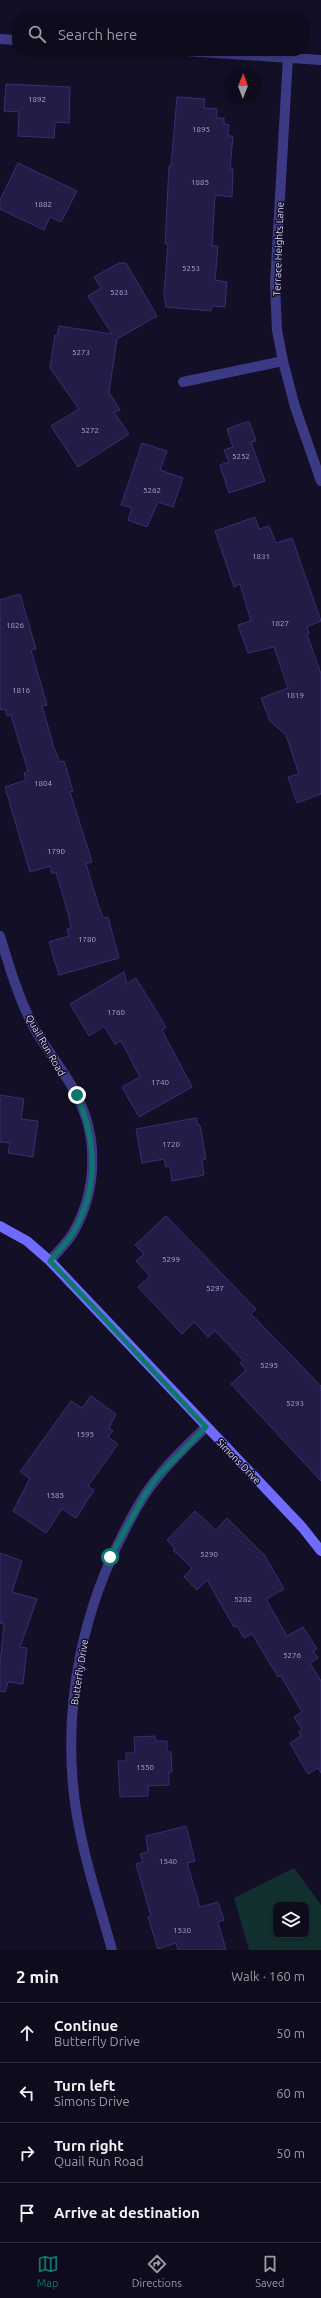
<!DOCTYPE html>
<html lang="en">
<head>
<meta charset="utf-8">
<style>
	:root { --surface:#0e0b1c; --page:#1c1929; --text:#f1f3f6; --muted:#9b9ba3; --line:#2e2b3b; --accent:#0f766e }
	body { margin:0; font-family:Ubuntu,sans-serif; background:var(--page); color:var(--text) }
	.controls { position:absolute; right:12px; bottom:12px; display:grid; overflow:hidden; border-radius:8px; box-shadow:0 2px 6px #0003 }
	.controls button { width:36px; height:36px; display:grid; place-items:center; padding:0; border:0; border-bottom:1px solid var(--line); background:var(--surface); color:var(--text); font:20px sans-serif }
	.compass { position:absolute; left:225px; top:68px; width:36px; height:36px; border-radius:50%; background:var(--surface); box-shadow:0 2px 6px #0003; rotate:1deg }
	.stop { position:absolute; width:12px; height:12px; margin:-9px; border:3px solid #0f766e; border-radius:50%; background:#fff }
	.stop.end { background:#0f766e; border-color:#fff; box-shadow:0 1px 4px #0008 }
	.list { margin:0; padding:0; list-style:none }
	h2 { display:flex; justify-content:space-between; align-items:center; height:52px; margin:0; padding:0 16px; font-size:17px }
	h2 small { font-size:13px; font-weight:400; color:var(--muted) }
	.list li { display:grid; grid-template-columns:26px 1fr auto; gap:12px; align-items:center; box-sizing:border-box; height:60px; padding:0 16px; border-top:1px solid var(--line) }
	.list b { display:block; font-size:15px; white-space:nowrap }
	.list p { margin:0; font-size:13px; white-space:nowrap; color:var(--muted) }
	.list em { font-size:13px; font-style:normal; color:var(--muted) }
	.icon { flex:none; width:22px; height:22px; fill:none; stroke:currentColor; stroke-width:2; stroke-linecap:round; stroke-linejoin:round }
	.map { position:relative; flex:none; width:321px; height:1950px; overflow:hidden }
	.search { position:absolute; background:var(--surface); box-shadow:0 2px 6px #0003; left:12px; right:12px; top:12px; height:44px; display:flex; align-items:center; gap:10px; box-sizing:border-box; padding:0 14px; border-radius:16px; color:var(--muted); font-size:15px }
	.sheet { height:292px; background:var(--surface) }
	nav { display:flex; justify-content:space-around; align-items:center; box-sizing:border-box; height:56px; border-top:1px solid var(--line); background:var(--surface); font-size:11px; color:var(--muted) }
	nav a { display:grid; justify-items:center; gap:2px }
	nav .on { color:var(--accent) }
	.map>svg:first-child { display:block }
	.green { fill:#12302f; fill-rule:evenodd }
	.building { fill:#241b47; stroke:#3b2d73 }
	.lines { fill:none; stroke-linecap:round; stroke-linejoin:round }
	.street { stroke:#3d3a85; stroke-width:10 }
	.secondary { stroke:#6f6bff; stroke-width:10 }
	.route { stroke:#0f766e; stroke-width:5 }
	.labels { text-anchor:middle; stroke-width:3; stroke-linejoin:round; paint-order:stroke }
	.number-label { font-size:8px; fill:#aca6d1 }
	.street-label { font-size:10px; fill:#d9d4ff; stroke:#130f26 }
</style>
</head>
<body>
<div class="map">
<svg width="321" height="1950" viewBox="0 0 321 1950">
	<rect width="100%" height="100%" fill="#130f26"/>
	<path class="green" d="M294 1868 321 1905V1950H249L234 1898ZM276 1905H306V1935H276Z"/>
	<path class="building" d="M6 84 70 87 69 123 55 122 54 138 18 136 19 112 4 111Z
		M177 97 205 99 204 108 217 109 216 118H224V124L229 125 228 136H233L230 169H233L232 197 215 195 212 246H218L215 280 227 282 225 307 212 306 211 311 166 307 164 293 168 244H165L169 166H171Z
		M18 163 77 191 61 222 50 217 44 230 0 209V200Z
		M119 263H126L157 316 117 339 109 392 120 410 114 412 129 434 78 467 51 426 79 409 50 368 55 335 57 336 59 326 112 334 88 296 101 288 94 277Z
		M249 421 256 441 251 442 265 481 229 493 220 465 229 462 224 450 233 447 227 429Z
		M142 443 167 451 160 470 183 478 173 507 158 502 147 527 128 520 132 508 121 505Z
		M255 517 259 529 269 526 276 543 292 538 321 621 307 627 309 633 307 634 321 674V794L297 803 288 777 299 774 286 735 270 721 261 698 288 688 274 647 248 653 238 625 251 621 240 584 234 587 215 531Z
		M20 594 36 649 31 650 47 705 42 706 54 748 60 762 64 761 73 791 70 792 92 862 86 864 98 904 103 918 108 917 119 958 59 975 49 942 69 936 67 929 71 928 68 913 56 872 52 874 50 866 30 872 5 787 26 780 24 773 28 771 11 715 7 716 5 709 0 710V600Z
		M124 972 127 984 136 978 166 1027 162 1030 192 1087 139 1117 122 1087 140 1077 121 1041 115 1044 104 1026 89 1036 70 1004Z
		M0 1095 24 1099 21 1119 38 1121 33 1157 8 1153 10 1143 0 1142Z
		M196 1118 198 1125H200L206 1159 202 1160 204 1175 172 1181 170 1166 166 1167 164 1159 142 1163 136 1129Z
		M166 1216 256 1309 251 1314 321 1386V1481L231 1384 246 1370 240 1363 243 1360 215 1331 208 1337 194 1322 182 1334 138 1287 150 1276 136 1261 144 1254 135 1245Z
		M91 1396 116 1414 109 1428 113 1431 108 1437 118 1444 88 1486 94 1490 76 1518 62 1509 46 1533 13 1511 30 1478 20 1472 71 1401 82 1408Z
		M195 1511 216 1530 227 1518 265 1556 284 1589 266 1599 287 1636 303 1627 317 1649 313 1651 318 1658 310 1663 321 1681V1773L318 1768 308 1774 290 1743 301 1736 299 1732 302 1730 294 1717 302 1712 281 1676 278 1677 252 1634 244 1638 237 1626 234 1627 207 1580 197 1590 184 1577 192 1568 173 1550 175 1549 167 1540Z
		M0 1553 22 1561 12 1592 37 1599 20 1647 27 1648 23 1684 8 1682 5 1692 0 1691V1664L4 1624 0 1623Z
		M155 1736 156 1741H167V1752H171L172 1772H169V1785L148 1786V1796L120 1797 118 1761H126V1753H135L134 1737Z
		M186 1826 195 1861 187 1863 200 1907 218 1902 224 1920 218 1922 226 1950H178L176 1943 158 1949 148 1917 151 1916 136 1864 143 1862 140 1854 148 1852 146 1836Z"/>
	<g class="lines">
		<path class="street" d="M0 39 17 40
			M185 51 321 60
			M288 57 275 284 277 330 283 361 295 407 321 481
			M183 382 283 361
			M0 936C9 966 18 996 32 1024 45 1049 65 1071 77 1096 99 1139 97 1191 73 1233 67 1243 57 1252 50 1261
			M112 1950C97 1896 78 1842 73 1785 65 1696 84 1607 126 1528 135 1510 145 1492 158 1477 172 1459 189 1443 206 1427"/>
		<path class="secondary" d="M0 1226 27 1241 50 1261 302 1527 321 1551"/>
	</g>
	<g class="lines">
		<path class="route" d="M77 1095C97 1143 99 1187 73 1233 67 1243 57 1252 50 1261L206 1427 157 1477 144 1496 110 1557"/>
	</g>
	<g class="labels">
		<g class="number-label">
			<text x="37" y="102">1892</text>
			<text x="201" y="132">1895</text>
			<text x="200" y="185">1885</text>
			<text x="43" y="207">1882</text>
			<text x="191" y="271">5253</text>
			<text x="119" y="295">5263</text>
			<text x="81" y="355">5273</text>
			<text x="90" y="433">5272</text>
			<text x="241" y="459">5252</text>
			<text x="152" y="493">5262</text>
			<text x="261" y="559">1831</text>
			<text x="280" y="626">1827</text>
			<text x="15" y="628">1826</text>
			<text x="21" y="693">1816</text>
			<text x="295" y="698">1819</text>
			<text x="43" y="786">1804</text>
			<text x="56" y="854">1790</text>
			<text x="87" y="942">1780</text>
			<text x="116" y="1015">1760</text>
			<text x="160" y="1085">1740</text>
			<text x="171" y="1147">1720</text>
			<text x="171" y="1262">5299</text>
			<text x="215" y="1291">5297</text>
			<text x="269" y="1368">5295</text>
			<text x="295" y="1406">5293</text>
			<text x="85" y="1437">1595</text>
			<text x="55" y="1498">1585</text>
			<text x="209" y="1557">5290</text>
			<text x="243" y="1602">5282</text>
			<text x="292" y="1658">5276</text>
			<text x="145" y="1770">1550</text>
			<text x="168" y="1864">1540</text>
			<text x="182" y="1933">1530</text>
		</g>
		<g class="street-label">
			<text transform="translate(278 249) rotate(-88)" y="4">Terrace Heights Lane</text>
			<text transform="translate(46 1045) rotate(60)" y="4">Quail Run Road</text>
			<text transform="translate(239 1461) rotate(46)" y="4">Simons Drive</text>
			<text transform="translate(79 1672) rotate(-81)" y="4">Butterfly Drive</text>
		</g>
	</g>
</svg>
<div class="controls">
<button><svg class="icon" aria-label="layers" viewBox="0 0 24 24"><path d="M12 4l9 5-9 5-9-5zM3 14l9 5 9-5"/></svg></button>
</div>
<svg class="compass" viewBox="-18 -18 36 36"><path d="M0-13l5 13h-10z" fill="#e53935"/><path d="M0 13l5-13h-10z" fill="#9b9ba3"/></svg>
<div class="stop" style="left:110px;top:1557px"></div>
<div class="stop end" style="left:77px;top:1095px"></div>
<div class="search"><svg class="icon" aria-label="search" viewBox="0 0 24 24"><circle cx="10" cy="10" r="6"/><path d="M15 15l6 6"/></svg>Search here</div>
</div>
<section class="sheet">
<h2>2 min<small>Walk · 160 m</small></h2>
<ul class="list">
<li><svg class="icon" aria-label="ahead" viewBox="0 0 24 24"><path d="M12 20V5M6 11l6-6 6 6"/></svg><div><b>Continue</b><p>Butterfly Drive</p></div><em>50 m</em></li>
<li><svg class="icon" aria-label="left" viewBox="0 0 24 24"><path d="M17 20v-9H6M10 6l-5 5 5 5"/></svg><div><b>Turn left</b><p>Simons Drive</p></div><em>60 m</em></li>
<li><svg class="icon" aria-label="right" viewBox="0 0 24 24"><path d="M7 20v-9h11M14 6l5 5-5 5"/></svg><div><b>Turn right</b><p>Quail Run Road</p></div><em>50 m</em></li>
<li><svg class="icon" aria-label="arrive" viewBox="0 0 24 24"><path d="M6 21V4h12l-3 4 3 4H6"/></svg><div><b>Arrive at destination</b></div></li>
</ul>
</section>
<nav>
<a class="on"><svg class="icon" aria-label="map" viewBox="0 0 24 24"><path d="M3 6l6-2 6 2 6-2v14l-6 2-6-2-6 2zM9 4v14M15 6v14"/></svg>Map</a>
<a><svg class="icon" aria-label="directions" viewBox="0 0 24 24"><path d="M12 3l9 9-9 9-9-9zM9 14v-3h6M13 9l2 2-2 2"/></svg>Directions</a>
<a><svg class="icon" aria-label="saved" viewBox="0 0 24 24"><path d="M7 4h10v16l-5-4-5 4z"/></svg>Saved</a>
</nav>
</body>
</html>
